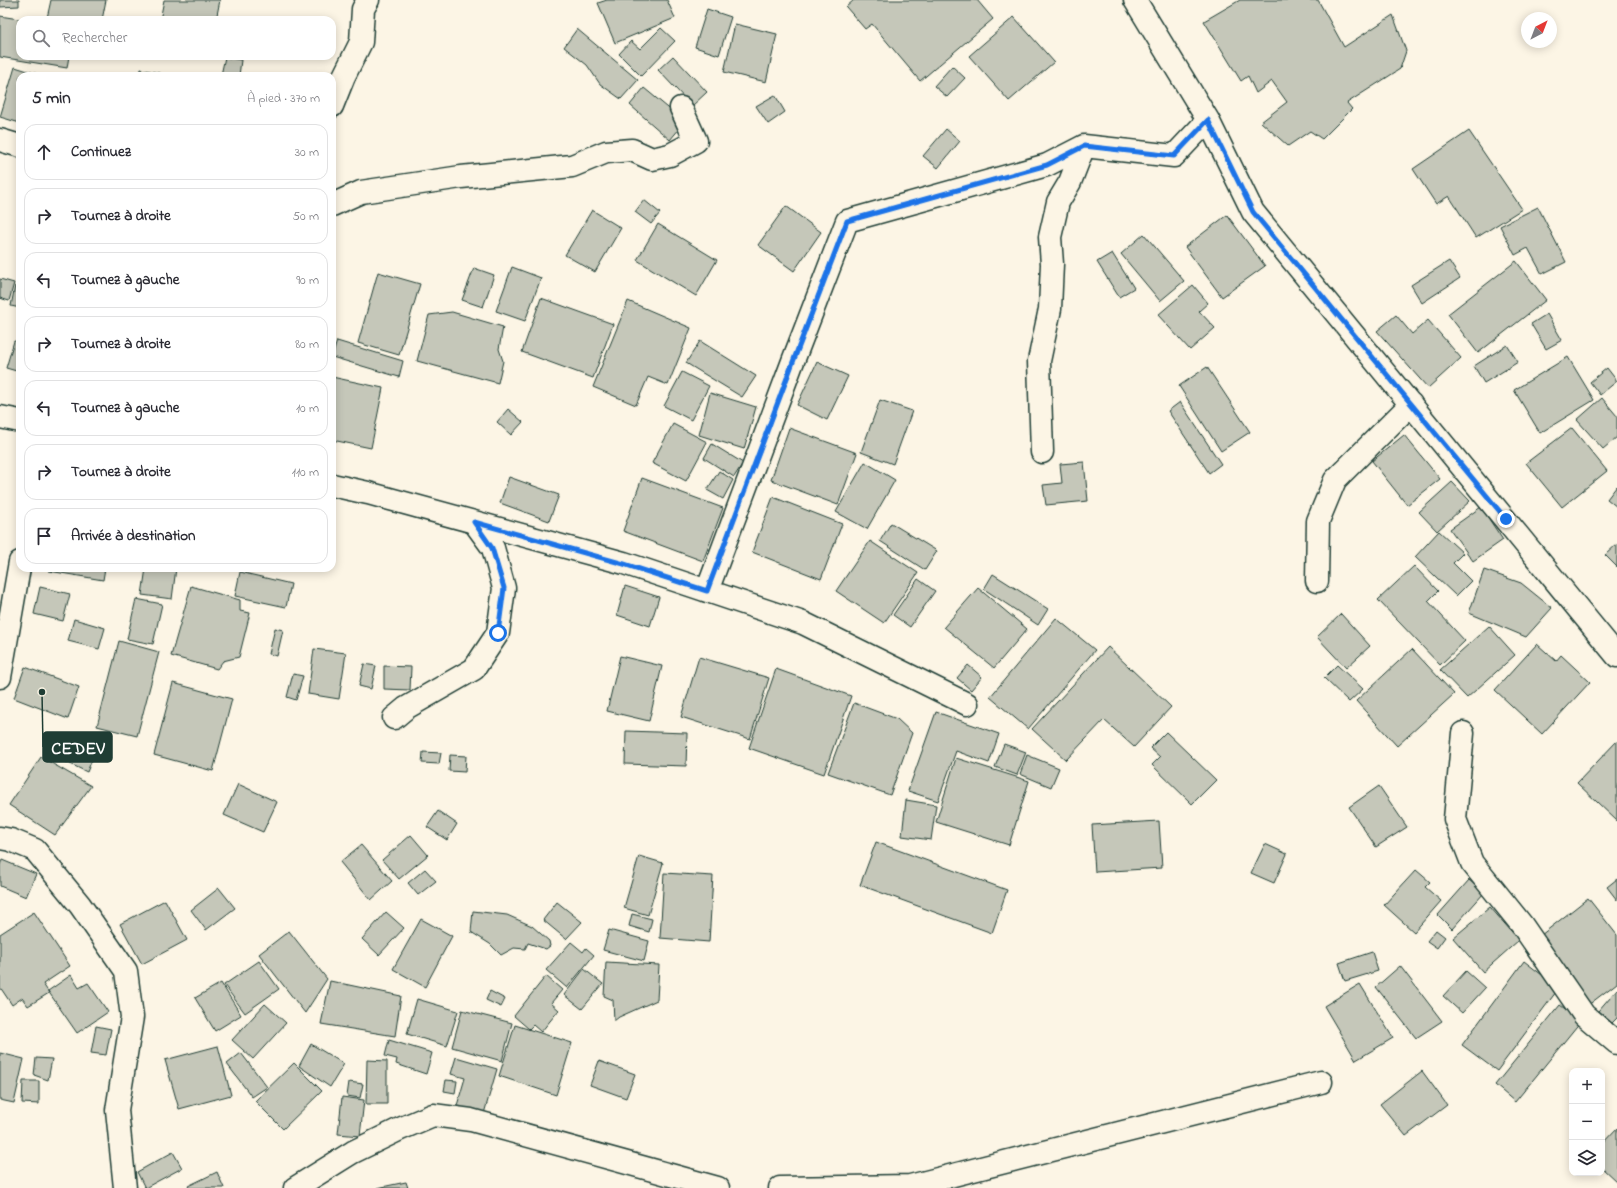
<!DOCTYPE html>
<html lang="fr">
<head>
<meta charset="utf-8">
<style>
	:root { --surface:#fff; --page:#f7f7f7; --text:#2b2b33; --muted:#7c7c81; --line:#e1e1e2 }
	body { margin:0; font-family:"Indie Flower",sans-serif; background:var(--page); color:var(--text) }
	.controls { position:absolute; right:12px; bottom:12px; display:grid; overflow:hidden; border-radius:8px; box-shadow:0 2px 10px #0003 }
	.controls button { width:36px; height:36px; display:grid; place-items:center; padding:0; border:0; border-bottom:1px solid var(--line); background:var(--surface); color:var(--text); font:20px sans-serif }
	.compass { position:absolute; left:1521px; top:12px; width:36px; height:36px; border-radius:50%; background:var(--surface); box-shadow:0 2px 10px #0003; rotate:42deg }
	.stop { position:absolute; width:12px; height:12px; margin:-9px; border:3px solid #1a73e8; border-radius:50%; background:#fff }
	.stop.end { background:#1a73e8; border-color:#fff; box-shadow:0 1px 4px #0008 }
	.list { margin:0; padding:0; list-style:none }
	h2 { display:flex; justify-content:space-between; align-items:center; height:52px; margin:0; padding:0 16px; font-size:17px }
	h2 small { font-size:13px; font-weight:400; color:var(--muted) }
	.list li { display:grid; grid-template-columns:26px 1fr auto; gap:12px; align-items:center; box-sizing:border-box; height:56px; margin:0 8px 8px; padding:0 8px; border:1px solid var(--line); border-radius:12px }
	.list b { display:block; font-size:15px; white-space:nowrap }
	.list em { font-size:13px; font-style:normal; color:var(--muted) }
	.icon { flex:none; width:22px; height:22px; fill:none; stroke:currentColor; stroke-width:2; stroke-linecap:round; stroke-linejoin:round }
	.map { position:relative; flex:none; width:1617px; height:1188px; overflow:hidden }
	.search { position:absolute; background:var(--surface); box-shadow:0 2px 10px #0003; left:16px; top:16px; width:320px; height:44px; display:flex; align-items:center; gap:10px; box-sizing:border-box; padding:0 14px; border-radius:12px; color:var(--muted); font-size:15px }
	.panel { position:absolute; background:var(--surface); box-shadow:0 2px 10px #0003; left:16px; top:72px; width:320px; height:500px; border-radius:12px }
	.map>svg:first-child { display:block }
	.building { fill:#c5c7b9; stroke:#1f3d34 }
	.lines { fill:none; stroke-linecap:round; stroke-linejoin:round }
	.street-casing { stroke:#1f3d34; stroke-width:25 }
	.street { stroke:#fcf5e5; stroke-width:22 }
	.route { stroke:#1a73e8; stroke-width:5 }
	.leader { fill:none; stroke:#1f3d34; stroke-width:1.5 }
	.callout-dot { fill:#1f3d34; stroke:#fcf5e5; stroke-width:1.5 }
	.callout { fill:#1f3d34; stroke:#1f3d34; stroke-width:1.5 }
	.callout-label { font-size:18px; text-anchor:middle; font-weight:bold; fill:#fff }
</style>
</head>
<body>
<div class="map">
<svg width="1617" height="1188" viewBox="0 0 1617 1188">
	<rect width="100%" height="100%" fill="#fcf5e5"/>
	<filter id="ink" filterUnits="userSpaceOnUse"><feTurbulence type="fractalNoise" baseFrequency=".025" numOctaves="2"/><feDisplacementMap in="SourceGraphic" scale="8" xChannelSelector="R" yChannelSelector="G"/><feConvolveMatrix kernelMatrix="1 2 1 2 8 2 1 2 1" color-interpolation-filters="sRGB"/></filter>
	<g filter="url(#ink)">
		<path class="building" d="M0 0H19V6L0 7Z
			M51 0H106L102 20H57L47 18Z
			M164 0H220L216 20H160Z
			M607 0H667L675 18 615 43 598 3Z
			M854 0H977L993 19 920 81 872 24 865 29 846 7Z
			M1240 0H1318L1344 47 1393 15 1406 51 1400 69 1347 103 1352 109 1322 139 1310 131 1288 146 1261 122 1287 102 1272 81 1256 93 1248 76 1241 81 1204 21Z
			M707 9 731 17 719 55 695 47Z
			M0 16 25 20H20V56H69L67 68 0 57Z
			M1014 17 1054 62 1009 101 969 56Z
			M735 24 777 34 766 82 724 72Z
			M661 28 675 41 641 76 619 54 631 41 640 49Z
			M577 29 638 80 621 99 600 84 587 65 564 47Z
			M673 56 707 92 692 106 658 70Z
			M225 57 241 60 239 76 221 75Z
			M952 66 965 78 947 97 934 86Z
			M15 67 44 76H20V123L0 117Z
			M141 69 173 76H140Z
			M644 88 685 122 670 140 630 105Z
			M775 95 785 112 768 124 756 106Z
			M946 129 960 141 938 168 923 156Z
			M1469 131 1522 209 1476 238 1449 196 1436 204 1413 169Z
			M644 200 660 213 651 224 635 212Z
			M786 206 821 232 794 271 758 245Z
			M1538 207 1566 262 1542 274 1528 248 1515 255 1500 226Z
			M592 210 621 228 595 272 565 255Z
			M1227 215 1265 266 1222 297 1185 247Z
			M658 224 717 260 696 296 637 260Z
			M1144 234 1184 281 1160 301 1121 254Z
			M1112 253 1134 288 1119 297 1097 262Z
			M1449 261 1460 278 1422 303 1411 285Z
			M1516 261 1546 300 1478 353 1448 314Z
			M512 267 541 278 525 321 496 311Z
			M474 268 494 275 483 307 462 300Z
			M378 272 420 284 399 355 358 343Z
			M0 279 14 283 9 301 0 298Z
			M1193 285 1208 303 1199 311 1215 328 1190 350 1158 315Z
			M15 286 20 287V308L11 306Z
			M541 298 613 324 593 378 522 352Z
			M628 301 691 328 668 385 648 377 636 405 593 387Z
			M452 312 503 327 499 349 503 361 498 383 417 361 429 315Z
			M1547 314 1562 340 1546 349 1531 324Z
			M1396 315 1412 334 1428 320 1461 358 1428 388 1377 331Z
			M14 341 20 342V372L6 368Z
			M337 341 403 361 399 377 332 357Z
			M700 341 756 376 742 397 686 363Z
			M1507 345 1518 362 1484 383 1474 366Z
			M1568 357 1594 400 1540 433 1514 390Z
			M817 362 848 376 827 420 797 405Z
			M1207 367 1250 432 1221 451 1179 386Z
			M1607 368 1617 381 1600 395 1590 382Z
			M682 372 709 386 691 420 664 406Z
			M332 377 383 388 371 448 332 440Z
			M710 393 756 407 744 449 699 435Z
			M1602 398 1617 416V437L1603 449 1577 420Z
			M880 400 912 411 893 464 861 452Z
			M1180 402 1221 464 1209 473 1168 411Z
			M508 409 523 422 511 435 497 422Z
			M673 424 707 442 686 481 652 463Z
			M789 428 857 453 838 505 771 480Z
			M1572 428 1607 471 1562 507 1526 463Z
			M1404 435 1440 479 1407 505 1372 461Z
			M712 444 743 463 734 477 704 458Z
			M865 462 895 480 867 529 836 512Z
			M1084 462 1088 501 1046 505 1043 485 1062 483 1060 464Z
			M719 471 733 480 723 499 707 490Z
			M509 477 559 495 549 521 500 503Z
			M642 478 723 508 703 561 623 531Z
			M1452 482 1470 501 1437 531 1419 512Z
			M1617 486V507L1607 499Z
			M773 497 842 524 821 579 752 552Z
			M1481 507 1503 540 1473 561 1450 529Z
			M891 523 937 551 925 570 880 541Z
			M1439 531 1463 553 1453 563 1471 581 1456 596 1415 557Z
			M870 541 918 573 884 623 836 591Z
			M1617 544V567L1605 555Z
			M1414 566 1438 591 1428 601 1465 641 1440 665 1378 600Z
			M49 568H105L103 580 49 571Z
			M146 568H176L172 599 142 595Z
			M1484 570 1521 583 1552 608 1526 637 1469 613Z
			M240 572 291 584 286 607 235 596Z
			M993 574 1048 609 1038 625 984 589Z
			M918 579 935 591 910 627 893 615Z
			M191 586 240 600V611L250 613 239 657 223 661 217 669 171 656Z
			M625 586 659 597 650 626 617 615Z
			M40 587 70 594 63 621 34 614Z
			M978 588 1027 629 994 668 944 627Z
			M136 599 162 604 153 644 127 639Z
			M1341 614 1370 646 1346 668 1317 637Z
			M1056 618 1095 650 1028 729 990 697Z
			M74 619 105 628 99 649 68 641Z
			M1489 626 1515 655 1467 698 1440 670Z
			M275 628 283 630 277 656 269 654Z
			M119 641 159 652 137 736 97 726Z
			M1537 644 1556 661 1561 655 1590 682 1542 734 1495 690Z
			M1108 647 1171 707 1134 747 1104 720 1066 760 1032 729Z
			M314 649 346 653 339 699 308 694Z
			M1412 649 1454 694 1397 746 1356 701Z
			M620 656 662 666 649 721 607 711Z
			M699 657 769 678 750 739 681 717Z
			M364 664 376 666 371 689 359 686Z
			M968 665 982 677 971 690 957 678Z
			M1337 665 1363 689 1349 702 1324 678Z
			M384 666 411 667 410 690 384 689Z
			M25 667 79 687 68 719 14 698Z
			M776 669 851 696 824 774 749 748Z
			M293 674 303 676 296 700 287 697Z
			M173 683 232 699 213 771 154 755Z
			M854 703 897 719 912 733 890 795 828 773Z
			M936 712 999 734 989 763 956 751 938 801 908 791Z
			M626 731 687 733 686 766 625 764Z
			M1166 732 1216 780 1192 804 1152 765 1160 757 1150 748Z
			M50 737 93 757 87 772 43 751Z
			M1617 741V821L1577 783Z
			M1004 744 1026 752 1017 775 995 767Z
			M423 752 441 753 439 764 422 763Z
			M450 755 466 756 465 772 449 771Z
			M1027 755 1059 768 1051 787 1020 774Z
			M41 757 91 786 55 835 9 805Z
			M956 758 1029 781 1009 845 936 822Z
			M238 784 277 802 263 832 224 815Z
			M1379 786 1407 827 1376 847 1349 807Z
			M906 800 936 805 931 840 902 836Z
			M438 811 457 824 447 840 427 827Z
			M1159 821 1162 868 1095 872 1092 825Z
			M411 835 428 855 399 879 382 860Z
			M876 842 1007 890 992 933 860 885Z
			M1265 844 1287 854 1274 883 1251 873Z
			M361 845 392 881 371 900 340 862Z
			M639 856 663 863 648 915 624 908Z
			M2 860 36 874 26 897 0 886V865Z
			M425 869 436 881 418 895 408 883Z
			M1416 870 1430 882 1425 887 1441 901 1414 932 1384 905Z
			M664 873 713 876 709 942 660 938Z
			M1617 879V900L1607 887Z
			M1469 880 1484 893 1452 929 1438 915Z
			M219 888 235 908 206 930 191 910Z
			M1588 898 1617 935V983L1587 1006 1536 939Z
			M165 900 187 940 142 964 120 924Z
			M557 902 582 922 566 939 543 920Z
			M1490 907 1519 940 1483 972 1453 938Z
			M473 911 507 915 532 926 549 941 550 946 546 949 528 943 525 949 514 948 501 955 490 944 471 932Z
			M34 912 70 966 43 984 49 993 28 1006 22 998 12 1005 0 987V934Z
			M386 912 404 928 379 955 362 939Z
			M632 914 652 919 649 932 629 926Z
			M421 919 452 936 425 987 393 969Z
			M609 930 649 941 644 961 603 950Z
			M1436 930 1445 937 1437 948 1427 941Z
			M289 931 327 979 305 1013 259 954Z
			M571 942 583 952 586 948 594 955 567 988 546 970Z
			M1372 952 1378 971 1345 981 1339 963Z
			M259 961 279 989 245 1013 224 985Z
			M1524 961 1559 988 1497 1071 1462 1045Z
			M606 962 659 965 657 1000 619 1017 614 1021 613 1000 604 996Z
			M1400 966 1442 1021 1416 1038 1376 987Z
			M584 969 603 984 582 1009 564 995Z
			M1466 971 1485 988 1462 1013 1443 996Z
			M71 975 79 988 88 983 108 1012 77 1033 48 991Z
			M546 976 562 990 551 1003 559 1010 541 1032 533 1025 529 1029 514 1016Z
			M330 981 401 996 395 1036 321 1024Z
			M221 983 241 1015 215 1031 195 998Z
			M1360 984 1393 1038 1356 1060 1324 1006Z
			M1617 989V1018L1612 1023 1598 1011Z
			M490 991 505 999 501 1007 486 1000Z
			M417 999 458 1011 447 1046 407 1034Z
			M265 1004 286 1023 253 1059 232 1040Z
			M1560 1005 1581 1021 1515 1102 1495 1085Z
			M462 1010 512 1023 502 1061 452 1047Z
			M515 1025 572 1043 556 1095 499 1076Z
			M96 1026 111 1029 106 1055 91 1053Z
			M389 1040 432 1053 426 1074 396 1064 397 1059 385 1056Z
			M311 1044 344 1064 330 1087 299 1066Z
			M218 1046 231 1095 179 1109 165 1060Z
			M0 1053 24 1059 14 1103 0 1100Z
			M241 1053 267 1087 252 1097 227 1064Z
			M456 1057 497 1069 483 1117 456 1109 465 1078 451 1074Z
			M36 1058 52 1059 48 1080 34 1075Z
			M367 1060 387 1061V1104H366Z
			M599 1061 635 1074 626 1098 590 1085Z
			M294 1063 322 1091 283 1129 255 1101Z
			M1422 1071 1447 1105 1406 1136 1380 1104Z
			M446 1080 457 1081 455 1093 444 1091Z
			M23 1081H39V1104L22 1103Z
			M349 1082 363 1084 360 1098 347 1096Z
			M342 1097 364 1100 360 1136 338 1134Z
			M1617 1128V1182L1602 1168V1144Z
			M173 1152 182 1168 145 1188 137 1172Z
			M217 1172 224 1188H189L188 1186Z
			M406 1182 408 1188H377Z"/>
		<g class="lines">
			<g class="street-casing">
				<path id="street" d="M1135 0 1208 120 1253 212 1617 656
					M332 106 344 76 361 42 363 9 368 0
					M0 140 20 146
					M332 205 361 192 461 177 572 166 606 152 632 150 652 159 670 155 696 141 681 108
					M0 417 20 421
					M1042 452 1039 361 1050 309 1052 264 1050 237 1058 202 1070 182 1084 146
					M332 485 368 493 624 563 803 623 967 704
					M1317 581 1318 521 1335 480 1411 404
					M707 591 793 361 847 221 1047 165 1084 146 1174 156 1208 120
					M0 677 20 562
					M394 718 406 708 474 669 498 633 504 588 493 548 474 522
					M1463 733 1455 819 1472 863 1522 925 1584 1015 1617 1043
					M0 838 11 840 35 850 80 905 126 971 132 1017 117 1110 125 1188
					M295 1188 353 1152 400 1129 433 1115 471 1120 718 1188
					M780 1188 910 1186 1321 1082"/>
			</g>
			<use href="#street" class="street"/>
		</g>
	</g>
	<g class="lines" filter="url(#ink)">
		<path class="route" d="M498 633 504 588 492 548 474 522 624 564 707 591 793 362 847 221 1047 165 1084 146 1174 156 1208 120 1253 212 1506 519"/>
	</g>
	<path class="leader" d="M42 692L43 747"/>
	<circle class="callout-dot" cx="42" cy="692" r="4"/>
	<rect class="callout" x="43" y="732" width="69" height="30" rx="4"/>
	<g class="callout-label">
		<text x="78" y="754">CEDEV</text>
	</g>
</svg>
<div class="controls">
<button>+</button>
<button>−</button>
<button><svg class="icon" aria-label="layers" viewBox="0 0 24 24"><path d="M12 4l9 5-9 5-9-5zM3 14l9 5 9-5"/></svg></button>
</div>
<svg class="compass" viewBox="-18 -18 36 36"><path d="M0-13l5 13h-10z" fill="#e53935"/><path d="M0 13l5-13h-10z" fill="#7c7c81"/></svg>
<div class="stop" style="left:498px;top:633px"></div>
<div class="stop end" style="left:1506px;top:519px"></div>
<div class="search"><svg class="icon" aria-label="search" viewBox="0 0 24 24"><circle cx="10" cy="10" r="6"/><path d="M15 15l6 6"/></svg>Rechercher</div>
<section class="panel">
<h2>5 min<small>À pied · 370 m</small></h2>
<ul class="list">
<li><svg class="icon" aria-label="ahead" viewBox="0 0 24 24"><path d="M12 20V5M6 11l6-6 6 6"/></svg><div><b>Continuez</b></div><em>30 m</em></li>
<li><svg class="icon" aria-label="right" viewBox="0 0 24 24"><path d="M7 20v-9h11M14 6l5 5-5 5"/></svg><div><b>Tournez à droite</b></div><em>50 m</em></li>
<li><svg class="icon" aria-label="left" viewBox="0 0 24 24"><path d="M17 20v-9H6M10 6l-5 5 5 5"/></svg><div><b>Tournez à gauche</b></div><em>90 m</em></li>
<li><svg class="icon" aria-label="right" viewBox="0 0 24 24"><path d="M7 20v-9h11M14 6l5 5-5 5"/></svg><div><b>Tournez à droite</b></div><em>80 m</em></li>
<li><svg class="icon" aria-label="left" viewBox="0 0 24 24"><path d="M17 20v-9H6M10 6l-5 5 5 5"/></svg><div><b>Tournez à gauche</b></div><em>10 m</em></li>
<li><svg class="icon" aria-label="right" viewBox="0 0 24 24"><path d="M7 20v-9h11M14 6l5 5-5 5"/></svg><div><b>Tournez à droite</b></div><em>110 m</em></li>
<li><svg class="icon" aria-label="arrive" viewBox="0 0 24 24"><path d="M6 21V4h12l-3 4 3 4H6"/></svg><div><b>Arrivée à destination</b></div></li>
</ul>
</section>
</div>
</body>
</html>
